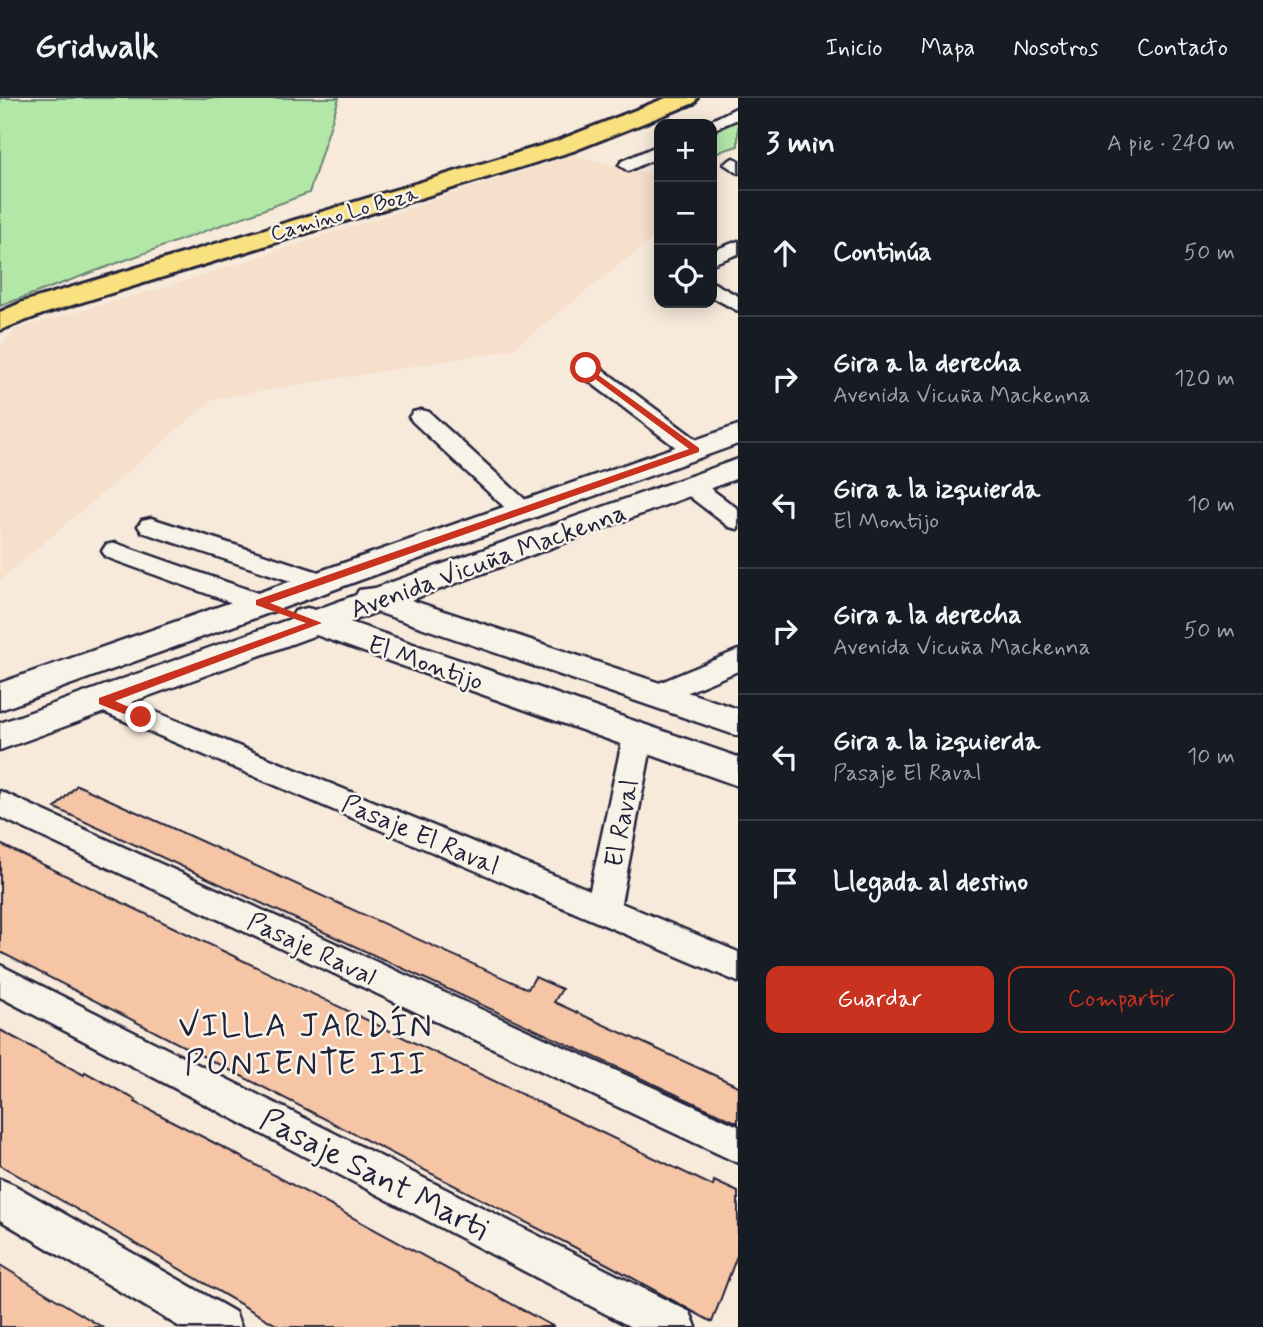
<!DOCTYPE html>
<html lang="es">
<head>
<meta charset="utf-8">
<style>
	:root { --surface:#171b24; --page:#20242c; --text:#f1f3f6; --muted:#9ea1a6; --line:#363941; --accent:#c8321e }
	body { margin:0; font-family:Mynerve,sans-serif; background:var(--page); color:var(--text) }
	.controls { position:absolute; right:21px; top:21px; display:grid; overflow:hidden; border-radius:14px; box-shadow:0 4px 18px #0003 }
	.controls button { width:63px; height:63px; display:grid; place-items:center; padding:0; border:0; border-bottom:2px solid var(--line); background:var(--surface); color:var(--text); font:35px sans-serif }
	.stop { position:absolute; width:21px; height:21px; margin:-16px; border:5px solid #c8321e; border-radius:50%; background:#fff }
	.stop.end { background:#c8321e; border-color:#fff; box-shadow:0 2px 7px #0008 }
	.list { margin:0; padding:0; list-style:none }
	h2 { display:flex; justify-content:space-between; align-items:center; height:91px; margin:0; padding:0 28px; font-size:30px }
	h2 small { font-size:23px; font-weight:400; color:var(--muted) }
	.list li { display:grid; grid-template-columns:46px 1fr auto; gap:21px; align-items:center; box-sizing:border-box; height:126px; padding:0 28px; border-top:2px solid var(--line) }
	.list b { display:block; font-size:26px; white-space:nowrap }
	.list p { margin:0; font-size:23px; white-space:nowrap; color:var(--muted) }
	.list em { font-size:23px; font-style:normal; color:var(--muted) }
	.actions { display:flex; gap:14px; padding:21px 28px }
	.actions a { flex:1; padding:16px 0; border:2px solid var(--accent); border-radius:14px; text-align:center; font-size:24px; color:var(--accent) }
	.actions .main { background:var(--accent); color:#fff }
	.icon { flex:none; width:38px; height:38px; fill:none; stroke:currentColor; stroke-width:2; stroke-linecap:round; stroke-linejoin:round }
	.map { position:relative; flex:none; width:738px; height:1229px; overflow:hidden }
	header { display:flex; align-items:center; gap:42px; box-sizing:border-box; height:98px; padding:0 35px; background:var(--surface); border-bottom:2px solid var(--line) }
	header strong { font-size:33px }
	nav { display:flex; gap:38px; margin-inline-start:auto; font-size:24px }
	main { display:flex }
	aside { flex:1; background:var(--surface) }
	.map>svg:first-child { display:block }
	.built { fill:#f6dfcb }
	.green { fill:#b2e7a8; stroke:#6a8472; stroke-width:2 }
	.building { fill:#f5c5a5; stroke:#22223b; stroke-width:2 }
	.lines { fill:none; stroke-linecap:round; stroke-linejoin:round }
	.minor-casing { stroke:#22223b; stroke-width:5 }
	.tertiary-casing { stroke:#22223b; stroke-width:5 }
	.primary-casing { stroke:#22223b; stroke-width:6 }
	.minor { fill:#f7f3e8; fill-rule:evenodd }
	.tertiary { fill:#f7f3e8; fill-rule:evenodd }
	.primary { fill:#fae180; fill-rule:evenodd }
	.route { fill:#c8321e }
	.labels { text-anchor:middle; stroke-width:5; stroke-linejoin:round; paint-order:stroke }
	.far-street-label { font-size:21px; fill:#22223b; stroke:#f7f3e8 }
	.street-label { font-size:26px; fill:#22223b; stroke:#f7f3e8 }
	.near-street-label { font-size:32px; fill:#22223b; stroke:#f7f3e8 }
	.near-neighbourhood-label { font-size:33px; letter-spacing:2px; fill:#22223b; stroke:#f7f3e8 }
</style>
</head>
<body>
<header>
<strong>Gridwalk</strong>
<nav><a>Inicio</a><a>Mapa</a><a>Nosotros</a><a>Contacto</a></nav>
</header>
<main>
<div class="map">
<svg width="738" height="1229" viewBox="0 0 738 1229">
	<rect width="100%" height="100%" fill="#f7eadb"/>
	<filter id="ink" filterUnits="userSpaceOnUse"><feTurbulence type="fractalNoise" baseFrequency=".0143" numOctaves="2"/><feDisplacementMap in="SourceGraphic" scale="14" xChannelSelector="R" yChannelSelector="G"/><feConvolveMatrix kernelMatrix="1 2 1 2 8 2 1 2 1" color-interpolation-filters="sRGB"/></filter>
	<g filter="url(#ink)">
		<path class="built" d="M573 57 659 79V136L511 252 213 301 0 482V250L16 231 169 188Z"/>
		<path class="green" d="M0 0H339L309 95 0 208Z
			M738 22V48L712 56V35Z"/>
		<path class="building" d="M77 687 528 891 535 879 562 891 554 904 738 988V1025L55 710Z
			M0 746 713 1088 714 1083 738 1094V1155L712 1224 609 1167 0 854Z
			M0 932 84 977 85 974 136 1002 135 1004 232 1054 554 1229H280L0 1067Z
			M0 1167 49 1197 102 1229H0Z"/>
		<g class="lines">
			<g class="minor-casing">
				<path id="minor" d="M738 9V21L712 32V26H704Z
					M659 47V59L628 73 619 67 622 63Z
					M733 60 738 62V75L724 66Z
					M738 143V156L712 166V153Z
					M712 184 738 198V213L712 199Z
					M586 263 594 265 704 347 707 352 704 357 695 359 686 357 578 275 575 270 578 265Z
					M421 312 429 314 532 408 536 413 532 418 523 421 514 418 413 324 409 319 413 314Z
					M690 379 699 382 738 411V431L729 429 681 392 677 387 681 382Z
					M151 420 331 478 335 484 331 490 321 493 142 434 138 428 142 422Z
					M115 445 269 499 273 505 269 511 259 514 249 511 106 459 102 453 106 447Z
					M738 552V573L657 607 647 604 642 597 647 590Z
					M104 593 590 792 623 639 627 631 638 628 649 631 653 639 621 805 738 854V884L94 610 89 603 94 596Z
					M0 693 738 1028V1065L0 719Z
					M0 867 690 1214 696 1229H631L0 899Z
					M0 1081 14 1087 235 1214 241 1229H180L0 1122Z"/>
			</g>
			<g class="tertiary-casing">
				<path id="tertiary" d="M738 327V346L0 612V585Z
					M738 361V380L411 502 738 611V638L377 514 350 524 738 659V688L316 537 0 652V625L290 521 295 513 307 510 315 512 356 497 359 492 375 490Z"/>
			</g>
			<g class="primary-casing">
				<path id="primary" d="M666 0H697L694 5 573 53 43 216 0 232V214L23 204 557 43Z"/>
			</g>
			<use href="#minor" class="minor"/>
			<use href="#tertiary" class="tertiary"/>
			<use href="#primary" class="primary"/>
		</g>
	</g>
	<path class="route" d="M586 268 699 350V354L270 505 322 525 115 603 145 616V621H137L99 606V600L306 525 256 507V502L689 351 583 272Z"/>
	<g class="labels">
		<g class="far-street-label">
			<text transform="translate(344 115) rotate(-16)" y="7">Camino Lo Boza</text>
		</g>
		<g class="street-label">
			<text transform="translate(488 462) rotate(-20)" y="9">Avenida Vicuña Mackenna</text>
			<text transform="translate(426 564) rotate(19)" y="9">El Montijo</text>
			<text transform="translate(621 725) rotate(-79)" y="9">El Raval</text>
			<text transform="translate(421 736) rotate(23)" y="9">Pasaje El Raval</text>
			<text transform="translate(312 850) rotate(25)" y="9">Pasaje Raval</text>
		</g>
		<g class="near-street-label">
			<text transform="translate(375 1075) rotate(27)" y="11">Pasaje Sant Marti</text>
		</g>
		<g class="near-neighbourhood-label">
			<text x="306" y="938">VILLA JARDÍN<tspan x="306" dy="38">PONIENTE III</tspan></text>
		</g>
	</g>
</svg>
<div class="controls">
<button>+</button>
<button>−</button>
<button><svg class="icon" aria-label="locate" viewBox="0 0 24 24"><circle cx="12" cy="12" r="6"/><path d="M12 2v4M12 18v4M2 12h4M18 12h4"/></svg></button>
</div>
<div class="stop" style="left:586px;top:270px"></div>
<div class="stop end" style="left:141px;top:619px"></div>
</div>
<aside>
<h2>3 min<small>A pie · 240 m</small></h2>
<ul class="list">
<li><svg class="icon" aria-label="ahead" viewBox="0 0 24 24"><path d="M12 20V5M6 11l6-6 6 6"/></svg><div><b>Continúa</b></div><em>50 m</em></li>
<li><svg class="icon" aria-label="right" viewBox="0 0 24 24"><path d="M7 20v-9h11M14 6l5 5-5 5"/></svg><div><b>Gira a la derecha</b><p>Avenida Vicuña Mackenna</p></div><em>120 m</em></li>
<li><svg class="icon" aria-label="left" viewBox="0 0 24 24"><path d="M17 20v-9H6M10 6l-5 5 5 5"/></svg><div><b>Gira a la izquierda</b><p>El Montijo</p></div><em>10 m</em></li>
<li><svg class="icon" aria-label="right" viewBox="0 0 24 24"><path d="M7 20v-9h11M14 6l5 5-5 5"/></svg><div><b>Gira a la derecha</b><p>Avenida Vicuña Mackenna</p></div><em>50 m</em></li>
<li><svg class="icon" aria-label="left" viewBox="0 0 24 24"><path d="M17 20v-9H6M10 6l-5 5 5 5"/></svg><div><b>Gira a la izquierda</b><p>Pasaje El Raval</p></div><em>10 m</em></li>
<li><svg class="icon" aria-label="arrive" viewBox="0 0 24 24"><path d="M6 21V4h12l-3 4 3 4H6"/></svg><div><b>Llegada al destino</b></div></li>
</ul>
<div class="actions"><a class="main">Guardar</a><a>Compartir</a></div>
</aside>
</main>
</body>
</html>
